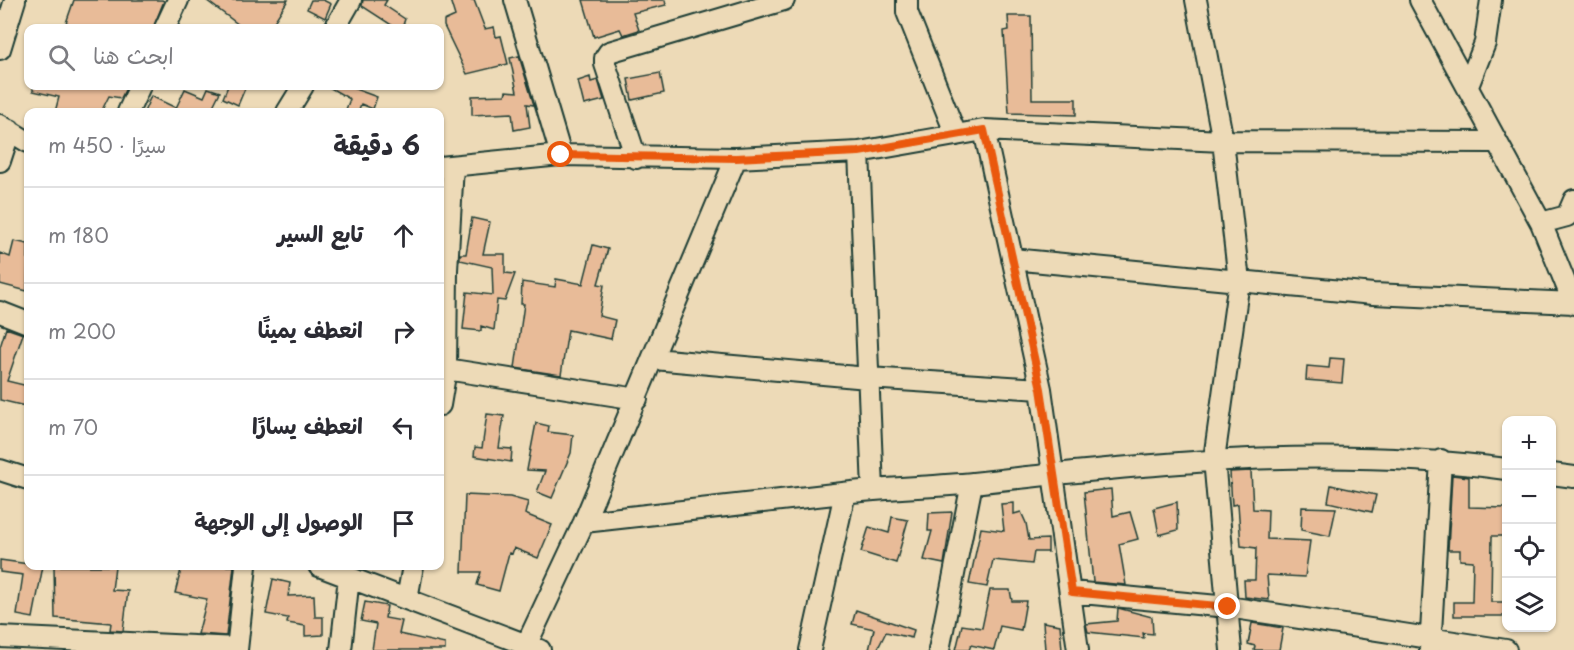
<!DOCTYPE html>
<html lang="ar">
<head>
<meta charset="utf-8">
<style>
	:root { --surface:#fff; --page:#f7f7f7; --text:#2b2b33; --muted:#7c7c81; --line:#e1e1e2 }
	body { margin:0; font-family:"Playpen Sans","Playpen Sans Arabic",sans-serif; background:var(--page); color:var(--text); direction:rtl }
	.controls { position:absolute; right:18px; bottom:18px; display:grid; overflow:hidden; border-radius:12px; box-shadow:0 2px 4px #0004 }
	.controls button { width:54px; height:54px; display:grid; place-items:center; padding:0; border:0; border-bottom:2px solid var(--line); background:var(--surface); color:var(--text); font:30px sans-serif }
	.stop { position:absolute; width:18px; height:18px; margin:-14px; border:4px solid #ea580c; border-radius:50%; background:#fff }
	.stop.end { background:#ea580c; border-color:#fff; box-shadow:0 2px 6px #0008 }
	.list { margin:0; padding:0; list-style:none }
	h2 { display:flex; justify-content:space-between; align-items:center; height:78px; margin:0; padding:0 24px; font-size:26px }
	h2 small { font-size:20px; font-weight:400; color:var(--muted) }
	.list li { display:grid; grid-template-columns:39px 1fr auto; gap:18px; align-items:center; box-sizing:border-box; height:96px; padding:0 24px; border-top:2px solid var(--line) }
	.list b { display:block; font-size:22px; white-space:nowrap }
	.list em { font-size:20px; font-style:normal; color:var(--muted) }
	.icon { flex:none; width:33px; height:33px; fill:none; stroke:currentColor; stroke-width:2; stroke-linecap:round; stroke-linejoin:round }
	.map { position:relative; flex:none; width:1574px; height:650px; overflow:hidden; direction:ltr }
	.search { position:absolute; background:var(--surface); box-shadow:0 2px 4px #0004; left:24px; top:24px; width:420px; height:66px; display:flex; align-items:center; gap:15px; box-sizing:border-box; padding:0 21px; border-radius:12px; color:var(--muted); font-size:22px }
	.panel { position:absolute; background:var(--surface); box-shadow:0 2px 4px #0004; left:24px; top:108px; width:420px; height:462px; border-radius:12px; direction:rtl }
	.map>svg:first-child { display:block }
	.building { fill:#e8bb98; stroke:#1f3d34; stroke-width:1.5 }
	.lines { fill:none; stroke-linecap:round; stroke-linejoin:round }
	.minor-casing { stroke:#1f3d34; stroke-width:24 }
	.minor { stroke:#eddab7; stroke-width:20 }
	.route { stroke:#ea580c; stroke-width:8 }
</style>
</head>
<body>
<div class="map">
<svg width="1574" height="650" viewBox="0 0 1574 650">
	<rect width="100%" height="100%" fill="#eddab7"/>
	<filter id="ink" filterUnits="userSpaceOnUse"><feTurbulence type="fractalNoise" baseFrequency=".0167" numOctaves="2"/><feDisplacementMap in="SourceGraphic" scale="12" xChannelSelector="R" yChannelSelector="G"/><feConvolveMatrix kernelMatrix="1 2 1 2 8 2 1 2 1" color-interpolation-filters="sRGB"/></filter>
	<g filter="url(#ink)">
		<path class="building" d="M74 0H162L164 1 153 28H82L66 23Z
			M206 0H288L270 28H243Z
			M311 0H323L331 4 325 18 307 9Z
			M363 0H387L384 5 405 19 402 28H396L362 6Z
			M450 0H474L485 29 494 27 496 37 501 36 508 64 467 74 444 26V21L455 16Z
			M583 0H665L666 5 633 13 639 30 623 35 620 29 594 37Z
			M1008 16H1031L1032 99H1076V115L1009 113 1004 31 1009 30Z
			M519 56 534 105 527 104 530 127 514 130 512 113 472 115V96L505 95 506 91 517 92 510 58Z
			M660 73 664 93 632 100 628 79Z
			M590 77 591 82 598 80 604 100 584 105 578 81Z
			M33 86H127L121 98 109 96 101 112H55L59 97 33 91Z
			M228 86H246L238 105 223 98Z
			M327 86H347L377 97 373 109 361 104 358 112H345L350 99Z
			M208 88 220 92 210 112H144L151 96 176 108 185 89 204 97Z
			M472 218 490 222 483 254H505V273L515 274 505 301 497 300 494 330 481 326V331L463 329 467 292 493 295 492 267 460 260V254H466Z
			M14 241 28 244 27 291 0 284V253L10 257Z
			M593 245 608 249 598 284 604 285 599 316 615 320 611 339 568 330 561 375 515 368 524 304H521L522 282 555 287 556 279 583 284Z
			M6 328 23 334 7 381 28 386 25 406 0 400V347Z
			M1330 358 1344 359 1342 383 1306 380 1307 366 1329 368Z
			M487 414 504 416 499 448 512 449 511 462 474 456 475 447 482 448Z
			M536 423 549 426 548 432 573 435 571 453 552 498 537 492 545 471 527 470Z
			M1251 471 1253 509 1268 510 1267 539 1310 541 1305 577 1267 575 1269 600 1245 597 1244 580H1255L1256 548 1241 546 1238 504 1232 505 1230 472Z
			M1452 475 1469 477V507L1506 508V536H1492L1491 602H1506V616H1454V602H1472L1473 561 1460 560V550H1448Z
			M1331 485 1376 495 1372 512 1328 502Z
			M1111 489 1113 516 1130 512 1138 539 1119 544 1126 585 1093 582 1084 492Z
			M465 495 510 497 528 502 525 514 552 525 538 558 514 548 512 554 509 553 499 591 477 585 481 572H462Z
			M1177 502 1178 530 1159 535 1154 508Z
			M1014 503V514L1021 512 1026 523 1029 540 1048 539V552H1034L1032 564 993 560 987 587 969 584 981 528 1004 531 1001 504Z
			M1302 507 1336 508 1330 536 1301 530Z
			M952 512 944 564 924 560 932 531H928L929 513Z
			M892 517 908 520 896 563 861 552 869 527 889 533Z
			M0 560 43 566 33 618 17 615 23 575 0 572Z
			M54 566H115L112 590 128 591 123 631 110 630 111 623 55 618Z
			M182 566H234L226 636 198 634 207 599 175 593Z
			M273 579 290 583 288 596 314 595 315 617H323V635L305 636V626L287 623 288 618 266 614Z
			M990 590H1010L1012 601H1026L1021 630 1000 626 994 650 971 645 969 650H956L962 625 982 628Z
			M365 602 387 606 385 618 402 621 399 634 445 644V650H372L376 624 361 621Z
			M1118 608 1152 617 1153 634 1143 633 1144 638 1088 632 1086 624 1117 621Z
			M856 610 914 630 912 638 886 632 877 650H869L874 629 852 624Z
			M1043 622 1060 625 1062 650H1045Z
			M1252 623 1283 628 1279 650H1254L1255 646 1248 644Z"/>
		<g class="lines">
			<g class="minor-casing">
				<path id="minor" d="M515 0 561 155
					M907 0V12L956 135
					M1196 0 1223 141 1239 281 1214 459 1231 650
					M1420 0 1541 223 1574 304
					M165 28 178 0
					M335 28 351 0
					M0 49 15 0
					M1468 86 1485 43 1491 0
					M128 112 140 86
					M287 112 303 86
					M0 125 28 142
					M984 130 1041 389 1078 650
					M859 152 873 490
					M636 158 605 64V58L609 52 784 0
					M0 161 10 130
					M440 167 561 155 736 158 859 152 984 130 1223 141 1495 142
					M1541 223 1567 216 1574 200
					M1012 259 1373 294 1574 303
					M0 312 28 323
					M654 359 868 378 1041 389
					M446 369 637 399
					M440 405 446 369 447 270 453 166
					M0 470 28 479
					M1552 474 1574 477
					M584 522C671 513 757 502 843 493 886 488 930 487 973 483 1151 463 1328 445 1506 469
					M319 566 540 650
					M1072 592 1228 607 1506 650
					M407 599 413 566
					M0 637 237 648
					M237 650 246 566
					M341 650 349 577
					M524 650 584 522 736 158
					M810 650 845 493
					M939 650 972 483
					M1430 650 1441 460"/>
			</g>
			<use href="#minor" class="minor"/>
		</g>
	</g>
	<g class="lines" filter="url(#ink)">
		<path class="route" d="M561 155 736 158 859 152 984 130 1041 389 1072 592 1228 607"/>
	</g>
</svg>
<div class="controls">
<button>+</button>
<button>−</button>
<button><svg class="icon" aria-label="locate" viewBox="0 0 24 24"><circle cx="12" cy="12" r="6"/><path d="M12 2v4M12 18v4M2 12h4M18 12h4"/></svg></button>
<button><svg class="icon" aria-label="layers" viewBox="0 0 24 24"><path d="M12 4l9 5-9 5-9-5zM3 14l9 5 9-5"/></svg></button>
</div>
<div class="stop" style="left:561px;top:155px"></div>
<div class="stop end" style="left:1228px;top:607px"></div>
<div class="search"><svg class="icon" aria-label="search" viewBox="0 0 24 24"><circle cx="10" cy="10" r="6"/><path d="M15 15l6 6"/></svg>ابحث هنا</div>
<section class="panel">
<h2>6 دقيقة<small>سيرًا · 450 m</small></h2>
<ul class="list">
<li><svg class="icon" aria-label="ahead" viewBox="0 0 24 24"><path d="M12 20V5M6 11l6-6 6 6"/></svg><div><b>تابع السير</b></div><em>180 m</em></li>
<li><svg class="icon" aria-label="right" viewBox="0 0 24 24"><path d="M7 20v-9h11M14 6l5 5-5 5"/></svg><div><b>انعطف يمينًا</b></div><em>200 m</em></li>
<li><svg class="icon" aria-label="left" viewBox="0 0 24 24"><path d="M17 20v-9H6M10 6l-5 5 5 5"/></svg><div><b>انعطف يسارًا</b></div><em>70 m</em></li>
<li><svg class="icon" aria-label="arrive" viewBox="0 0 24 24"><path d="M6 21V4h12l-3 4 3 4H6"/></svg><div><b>الوصول إلى الوجهة</b></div></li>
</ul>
</section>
</div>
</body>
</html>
